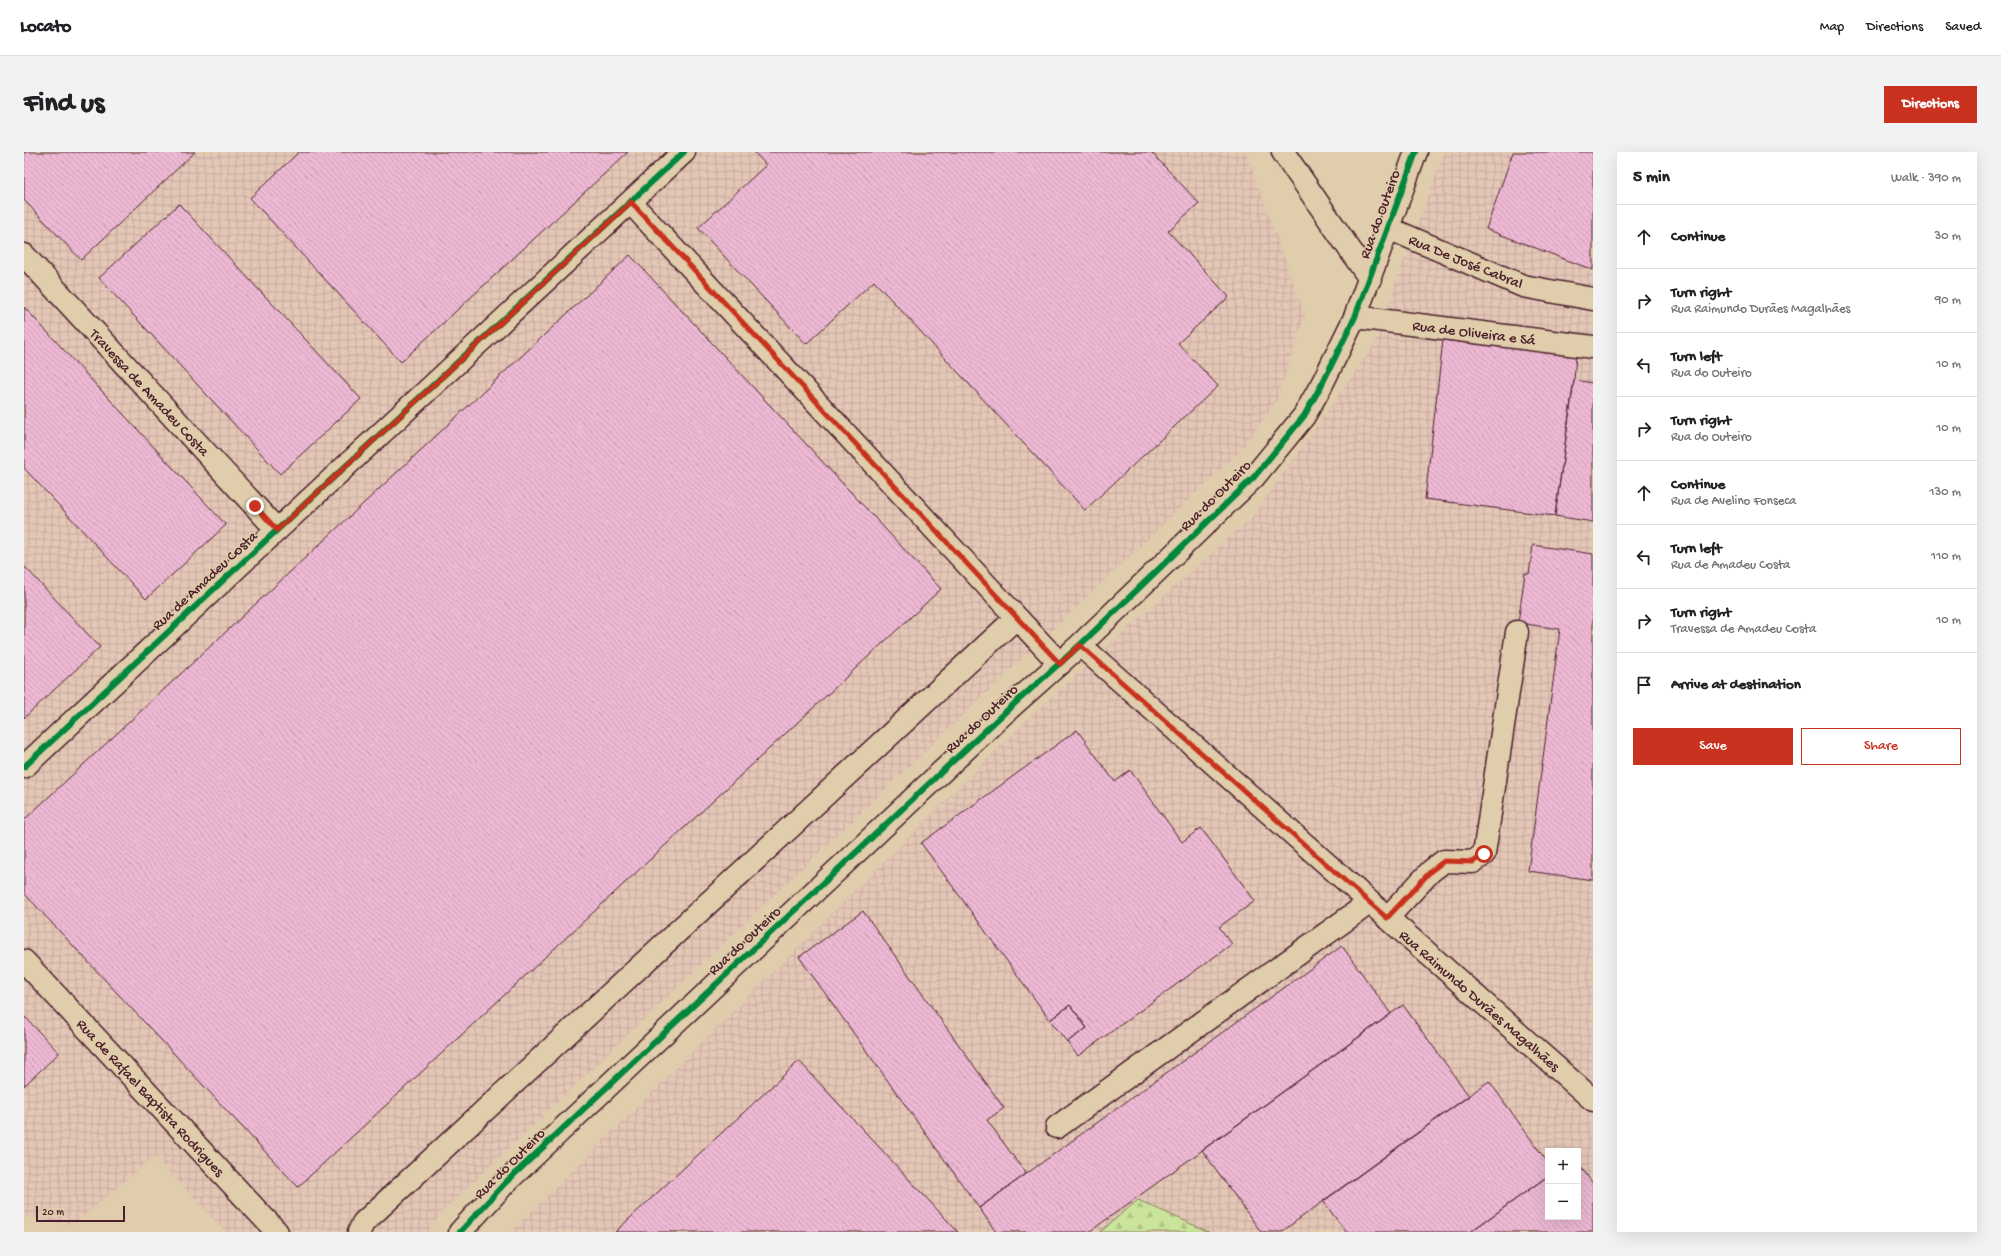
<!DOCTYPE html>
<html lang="en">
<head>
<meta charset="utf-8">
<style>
	:root { --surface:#fff; --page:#f2f2f2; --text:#202124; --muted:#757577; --line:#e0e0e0; --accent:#c8321e }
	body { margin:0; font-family:"Gochi Hand",sans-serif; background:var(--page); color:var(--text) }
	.controls { position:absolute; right:12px; bottom:12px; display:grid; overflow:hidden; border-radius:0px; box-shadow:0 4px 16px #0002 }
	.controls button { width:36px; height:36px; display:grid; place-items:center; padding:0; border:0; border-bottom:1px solid var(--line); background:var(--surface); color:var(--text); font:20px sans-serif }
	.scale { position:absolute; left:12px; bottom:10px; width:89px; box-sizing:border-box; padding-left:4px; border:2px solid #4a1f2b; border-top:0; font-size:11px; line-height:14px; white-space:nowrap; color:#4a1f2b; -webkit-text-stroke:3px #e0cdab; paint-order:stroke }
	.stop { position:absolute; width:12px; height:12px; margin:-9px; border:3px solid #c8321e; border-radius:50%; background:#fff }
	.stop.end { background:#c8321e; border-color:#fff; box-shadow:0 1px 4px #0008 }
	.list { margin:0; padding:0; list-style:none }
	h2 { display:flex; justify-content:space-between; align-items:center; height:52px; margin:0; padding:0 16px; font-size:17px }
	h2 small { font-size:13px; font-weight:400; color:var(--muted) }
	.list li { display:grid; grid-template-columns:26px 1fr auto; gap:12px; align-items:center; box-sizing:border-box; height:64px; padding:0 16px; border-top:1px solid var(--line) }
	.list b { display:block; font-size:15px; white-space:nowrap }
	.list p { margin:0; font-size:13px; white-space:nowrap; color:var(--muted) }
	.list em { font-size:13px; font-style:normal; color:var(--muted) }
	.actions { display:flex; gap:8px; padding:12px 16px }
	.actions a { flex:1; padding:9px 0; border:1px solid var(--accent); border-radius:0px; text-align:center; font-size:14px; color:var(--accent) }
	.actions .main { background:var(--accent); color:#fff }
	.icon { flex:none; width:22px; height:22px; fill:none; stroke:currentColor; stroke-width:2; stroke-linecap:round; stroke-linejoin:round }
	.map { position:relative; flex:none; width:1569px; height:1080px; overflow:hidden; border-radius:0px }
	header { display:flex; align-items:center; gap:24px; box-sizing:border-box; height:56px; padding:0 20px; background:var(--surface); border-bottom:1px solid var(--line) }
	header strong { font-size:19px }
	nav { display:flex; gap:22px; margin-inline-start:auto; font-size:14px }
	.intro { display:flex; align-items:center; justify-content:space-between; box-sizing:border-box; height:96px; padding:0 24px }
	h1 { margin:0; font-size:28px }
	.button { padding:10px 18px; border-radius:0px; background:var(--accent); color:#fff; font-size:14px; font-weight:700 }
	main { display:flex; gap:24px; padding:0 24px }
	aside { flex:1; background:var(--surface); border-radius:0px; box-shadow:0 4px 16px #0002 }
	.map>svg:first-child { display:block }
	.industrial { fill:url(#industrial-grid); fill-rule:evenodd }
	.forest { fill:url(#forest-firs); stroke:#8a8263 }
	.building { fill:url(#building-back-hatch); stroke:#4a1f2b }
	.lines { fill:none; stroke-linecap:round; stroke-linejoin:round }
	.minor-casing { stroke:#4a1f2b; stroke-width:25 }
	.minor { stroke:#e0cdab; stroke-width:22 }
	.cycleway-casing { stroke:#e0cdab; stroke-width:8 }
	.cycleway { stroke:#00873e; stroke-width:6 }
	.route { stroke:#c8321e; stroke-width:5 }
	.labels { text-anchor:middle; stroke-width:3; stroke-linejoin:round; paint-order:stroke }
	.street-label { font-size:15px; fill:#4a1f2b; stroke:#e0cdab }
</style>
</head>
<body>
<header>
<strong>Locato</strong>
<nav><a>Map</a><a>Directions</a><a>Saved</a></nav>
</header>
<div class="intro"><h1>Find us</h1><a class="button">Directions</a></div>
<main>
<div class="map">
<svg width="1569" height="1080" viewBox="0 0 1569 1080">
	<defs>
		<pattern id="industrial-grid" width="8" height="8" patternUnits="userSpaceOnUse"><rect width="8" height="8" fill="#e4c7b7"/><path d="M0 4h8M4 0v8" fill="none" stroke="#c5aa9e"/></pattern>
		<pattern id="forest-firs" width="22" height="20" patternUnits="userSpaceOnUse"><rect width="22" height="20" fill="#cae59b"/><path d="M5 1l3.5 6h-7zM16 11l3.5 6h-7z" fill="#afc486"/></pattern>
		<pattern id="building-back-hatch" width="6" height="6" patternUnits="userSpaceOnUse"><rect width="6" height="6" fill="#edb8d3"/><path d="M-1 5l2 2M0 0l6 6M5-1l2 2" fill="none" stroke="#cd9eb5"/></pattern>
	</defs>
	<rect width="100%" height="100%" fill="#e0cdab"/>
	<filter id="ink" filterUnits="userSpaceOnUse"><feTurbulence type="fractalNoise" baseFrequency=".025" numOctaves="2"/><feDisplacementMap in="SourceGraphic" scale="8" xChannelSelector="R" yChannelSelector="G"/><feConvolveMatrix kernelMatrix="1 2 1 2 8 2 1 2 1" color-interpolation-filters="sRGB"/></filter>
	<g filter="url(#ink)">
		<path class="industrial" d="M0 0H1222L1281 164 1252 250 1216 299 421 1057 403 1080H202L130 1004 49 1073 0 1064Z
			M1420 0H1569V1080H487L1011 560 1230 363 1348 196ZM1524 999H1554V1065H1524Z"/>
		<path class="forest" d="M1114 1048 1185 1080H1076Z"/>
		<path class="building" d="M0 0H171L57 108 0 48Z
			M275 0H604L377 210 226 46Z
			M730 0H1127L1175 51 1144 79 1205 145 1154 191 1194 234 1061 358 850 129 782 192 674 76 742 13Z
			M1489 0H1569V118L1462 77Z
			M155 52 337 247 256 322 75 126Z
			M606 103 917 437 274 1035 0 741V668Z
			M0 155 202 373 122 447 0 316Z
			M1419 188 1552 204 1550 228 1531 364 1401 347Z
			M1550 228 1569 231V370L1531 364Z
			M1509 393 1569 402V728L1504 719 1536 477 1494 471 1501 421 1505 422Z
			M0 414 76 495 0 566Z
			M1053 578 1091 630 1106 618 1158 690 1177 676 1231 749 1195 775 1208 792 1054 904 1043 890 1063 876 1046 853 1026 868 897 691Z
			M839 759 980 956 963 968 1002 1022 955 1056 775 805Z
			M1318 794 1367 862 1065 1080H972L955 1056Z
			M1046 853 1063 876 1043 890 1026 868Z
			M1379 853 1445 944 1257 1080H1237L1178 998Z
			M0 864 35 901 0 934Z
			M775 909 934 1080H591Z
			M1465 929 1524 1011V1024L1446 1080H1322L1299 1049Z
			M1554 1011 1569 1032V1080H1446L1524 1024V1065H1554Z"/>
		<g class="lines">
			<g class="minor-casing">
				<path id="minor" d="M1259 0 1346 127
					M607 51 1036 512
					M1364 76 1499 134 1569 147
					M0 103 253 378
					M1331 165 1569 195
					M1056 493 1569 948
					M0 615 253 378 660 0
					M1363 766 1407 719 1420 709 1449 710 1460 702 1493 480
					M0 809 253 1080
					M1033 975 1345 751
					M335 1080 339 1071 992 466
					M436 1080 481 1031 979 562 1056 493 1230 325 1280 264 1298 232 1331 165 1392 0"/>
			</g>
			<use href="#minor" class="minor"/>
			<g class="cycleway-casing">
				<path id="cycleway" d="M0 615 253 378 660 0
					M436 1080 481 1031 979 562 1056 493 1230 325 1280 264 1298 232 1331 165 1392 0"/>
			</g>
			<use href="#cycleway" class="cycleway"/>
		</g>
	</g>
	<g class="lines" filter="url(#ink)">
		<path class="route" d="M231 354 253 378 607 50 1036 512 1056 493 1363 766 1407 719 1420 709 1449 710 1460 702"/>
	</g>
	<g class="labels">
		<g class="street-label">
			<text transform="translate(1355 62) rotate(-70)" y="5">Rua do Outeiro</text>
			<text transform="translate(1442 109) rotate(22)" y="5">Rua De José Cabral</text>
			<text transform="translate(1450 180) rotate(7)" y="5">Rua de Oliveira e Sá</text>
			<text transform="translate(126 240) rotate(47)" y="5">Travessa de Amadeu Costa</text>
			<text transform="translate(1191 343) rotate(-45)" y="5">Rua do Outeiro</text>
			<text transform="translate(180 428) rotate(-43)" y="5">Rua de Amadeu Costa</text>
			<text transform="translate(957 566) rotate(-43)" y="5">Rua do Outeiro</text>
			<text transform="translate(720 788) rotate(-43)" y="5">Rua do Outeiro</text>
			<text transform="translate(1456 848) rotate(41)" y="5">Rua Raimundo Durães Magalhães</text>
			<text transform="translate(127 945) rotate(47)" y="5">Rua de Rafael Baptista Rodrigues</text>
			<text transform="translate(485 1011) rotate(-45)" y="5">Rua do Outeiro</text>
		</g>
	</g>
</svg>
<div class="controls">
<button>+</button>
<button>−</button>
</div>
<div class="scale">20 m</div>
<div class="stop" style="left:1460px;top:702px"></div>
<div class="stop end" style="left:231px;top:354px"></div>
</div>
<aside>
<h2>5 min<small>Walk · 390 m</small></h2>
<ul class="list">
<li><svg class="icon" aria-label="ahead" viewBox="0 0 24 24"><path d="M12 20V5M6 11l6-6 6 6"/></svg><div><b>Continue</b></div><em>30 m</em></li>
<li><svg class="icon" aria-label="right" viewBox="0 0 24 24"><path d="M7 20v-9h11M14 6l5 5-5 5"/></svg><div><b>Turn right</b><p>Rua Raimundo Durães Magalhães</p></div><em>90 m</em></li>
<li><svg class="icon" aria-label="left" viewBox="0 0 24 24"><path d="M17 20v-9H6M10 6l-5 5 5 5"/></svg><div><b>Turn left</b><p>Rua do Outeiro</p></div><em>10 m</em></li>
<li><svg class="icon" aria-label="right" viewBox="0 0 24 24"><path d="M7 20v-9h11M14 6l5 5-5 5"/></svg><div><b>Turn right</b><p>Rua do Outeiro</p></div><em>10 m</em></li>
<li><svg class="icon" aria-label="ahead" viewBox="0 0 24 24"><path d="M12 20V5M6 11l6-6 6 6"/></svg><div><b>Continue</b><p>Rua de Avelino Fonseca</p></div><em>130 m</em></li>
<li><svg class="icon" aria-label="left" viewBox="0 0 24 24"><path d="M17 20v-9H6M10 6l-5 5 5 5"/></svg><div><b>Turn left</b><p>Rua de Amadeu Costa</p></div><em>110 m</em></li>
<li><svg class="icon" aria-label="right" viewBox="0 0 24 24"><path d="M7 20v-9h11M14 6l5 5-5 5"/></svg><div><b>Turn right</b><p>Travessa de Amadeu Costa</p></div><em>10 m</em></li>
<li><svg class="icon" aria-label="arrive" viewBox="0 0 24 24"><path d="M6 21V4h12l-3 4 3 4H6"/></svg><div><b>Arrive at destination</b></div></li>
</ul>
<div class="actions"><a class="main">Save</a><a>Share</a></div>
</aside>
</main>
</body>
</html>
